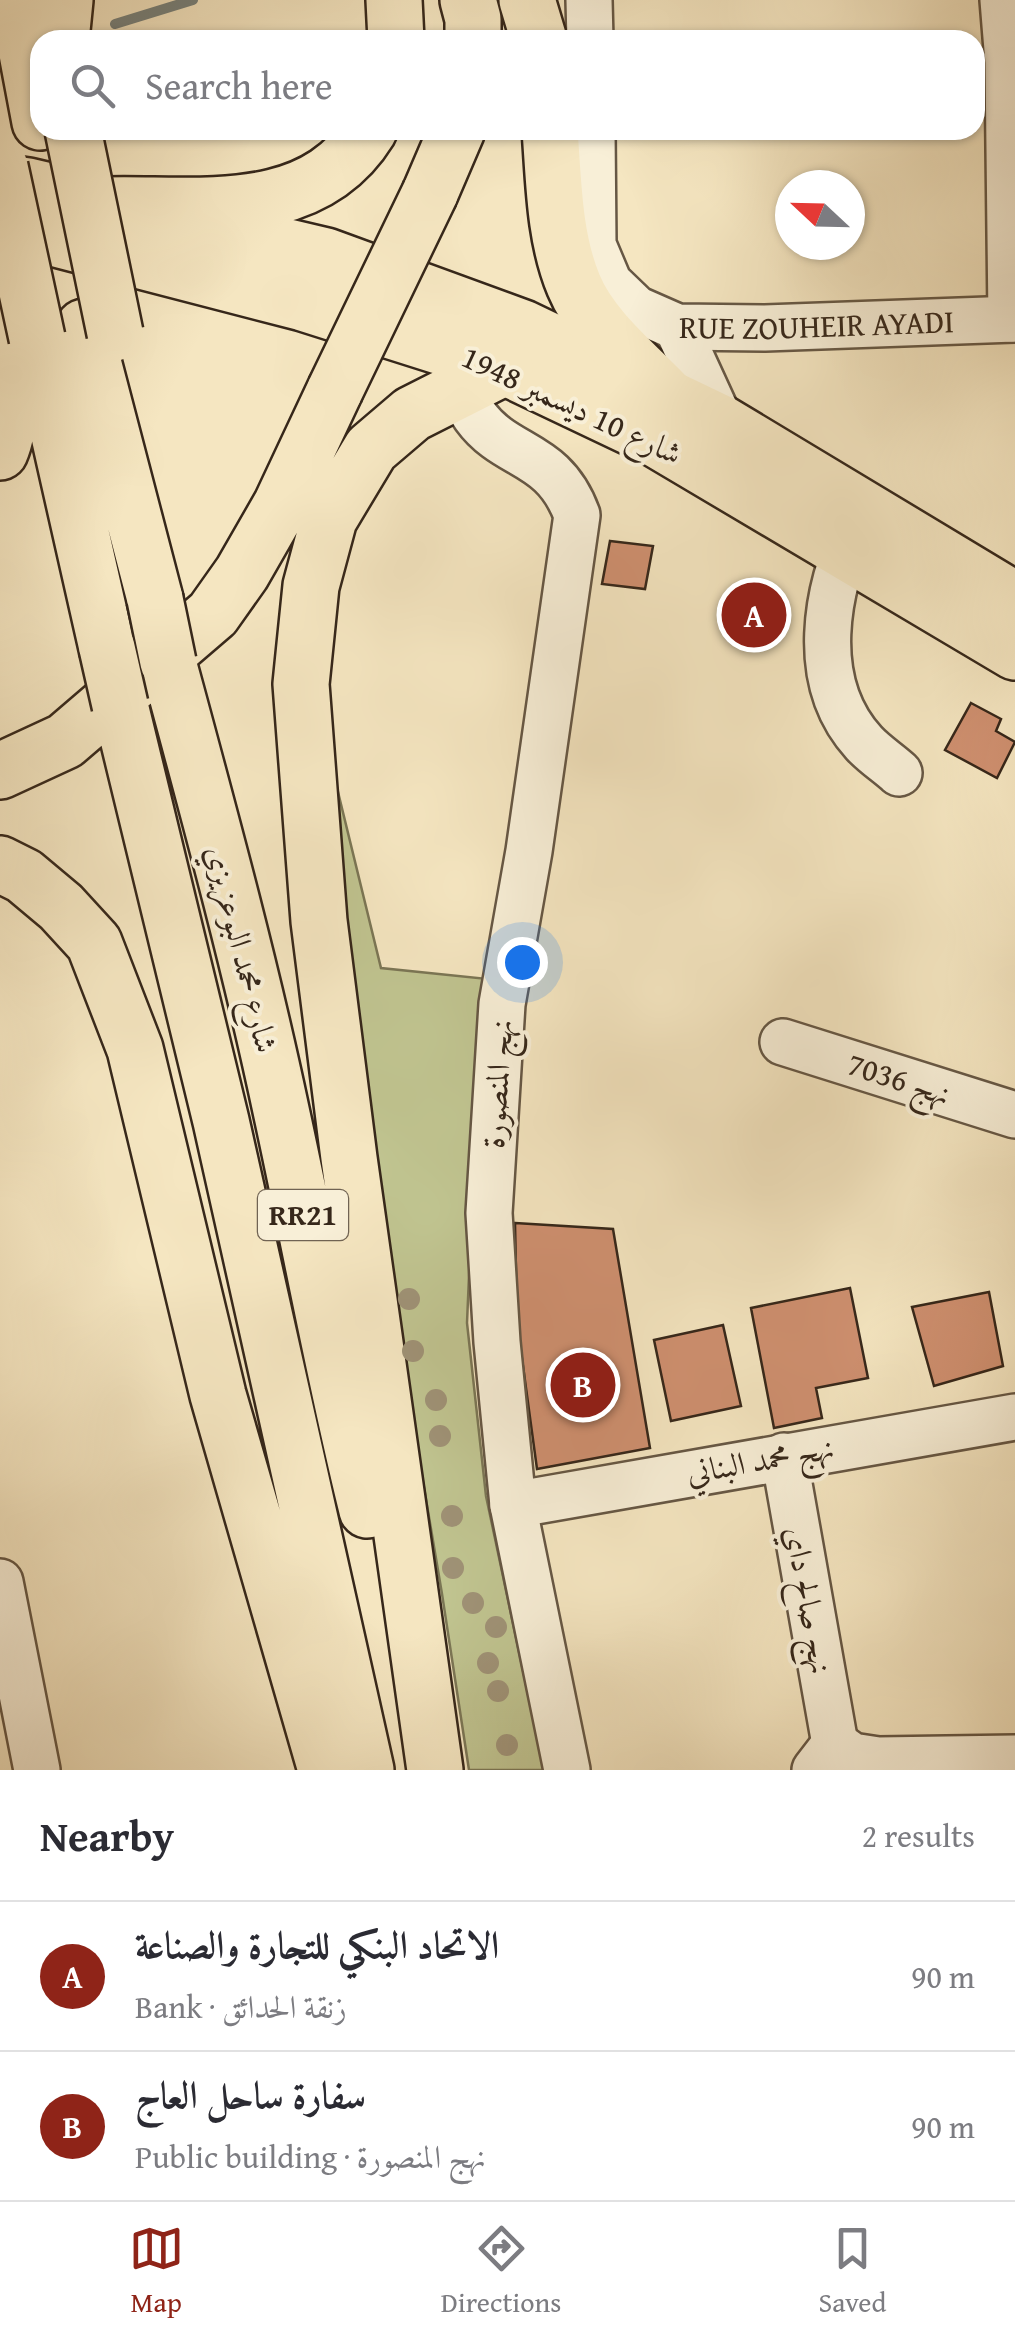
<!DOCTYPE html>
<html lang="en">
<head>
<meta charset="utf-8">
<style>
	:root { --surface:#fff; --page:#f2f2f3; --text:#2b2b33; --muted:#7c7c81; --line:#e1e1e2; --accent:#8f2418 }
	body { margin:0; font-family:"Gentium Book Plus",Amiri,serif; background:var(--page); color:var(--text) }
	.compass { position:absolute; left:775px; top:170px; width:90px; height:90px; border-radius:50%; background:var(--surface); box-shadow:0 2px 8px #0004; rotate:292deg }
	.you { position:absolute; left:522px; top:962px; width:35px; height:35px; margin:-25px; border:8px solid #fff; border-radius:50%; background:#1a73e8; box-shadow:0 0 0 15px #1a73e833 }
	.badge { display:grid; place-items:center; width:65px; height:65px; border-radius:50%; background:var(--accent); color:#fff; font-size:32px; font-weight:700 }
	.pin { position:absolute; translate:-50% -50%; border:5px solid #fff; box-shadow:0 2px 10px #0006 }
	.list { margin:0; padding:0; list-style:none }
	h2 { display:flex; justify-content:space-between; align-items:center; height:130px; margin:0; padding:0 40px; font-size:42px }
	h2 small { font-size:32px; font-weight:400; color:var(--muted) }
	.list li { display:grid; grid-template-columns:65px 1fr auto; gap:30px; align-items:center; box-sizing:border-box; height:150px; padding:0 40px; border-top:2px solid var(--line) }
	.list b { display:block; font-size:38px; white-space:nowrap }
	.list p { margin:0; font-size:32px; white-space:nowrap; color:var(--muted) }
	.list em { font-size:32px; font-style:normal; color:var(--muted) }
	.icon { flex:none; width:55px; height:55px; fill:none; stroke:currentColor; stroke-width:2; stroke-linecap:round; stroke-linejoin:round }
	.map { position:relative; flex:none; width:1015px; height:1770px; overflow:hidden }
	.search { position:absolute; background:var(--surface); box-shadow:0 2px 8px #0004; left:30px; right:30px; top:30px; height:110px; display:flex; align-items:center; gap:25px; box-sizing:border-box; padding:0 35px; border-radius:30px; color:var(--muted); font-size:38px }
	.sheet { height:430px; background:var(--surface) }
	nav { display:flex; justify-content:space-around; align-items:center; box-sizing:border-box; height:140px; border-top:2px solid var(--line); background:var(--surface); font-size:28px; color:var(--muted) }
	nav a { display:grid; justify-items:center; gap:5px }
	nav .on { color:var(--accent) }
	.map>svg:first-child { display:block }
	.green { fill:#c0c490; stroke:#7b7655; stroke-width:2.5 }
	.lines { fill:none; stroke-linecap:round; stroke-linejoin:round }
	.stream { stroke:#76817c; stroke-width:10 }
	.building { fill:#cf9070; stroke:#36271a; stroke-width:2.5 }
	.minor-casing { stroke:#665744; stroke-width:50 }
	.major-casing { stroke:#36271a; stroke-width:60 }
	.highway-casing { stroke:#36271a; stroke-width:60 }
	.minor { stroke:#f8efd7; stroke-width:45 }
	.major { stroke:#f5e6c1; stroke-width:55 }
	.highway { stroke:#f5e6c1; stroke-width:55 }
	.highway-bridge-casing { stroke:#36271a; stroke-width:60; stroke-linecap:butt }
	.highway-bridge { stroke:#f5e6c1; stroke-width:55 }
	.tree { fill:#9f9276 }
	.labels { text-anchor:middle; stroke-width:8; stroke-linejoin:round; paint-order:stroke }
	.shield { fill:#f8efd7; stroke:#706353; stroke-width:2.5 }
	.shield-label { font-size:30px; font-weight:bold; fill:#36271a }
	.street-label { font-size:32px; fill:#36271a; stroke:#f8efd7 }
</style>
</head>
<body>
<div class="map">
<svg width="1015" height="1770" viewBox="0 0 1015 1770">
	<rect width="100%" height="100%" fill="#f5e6c1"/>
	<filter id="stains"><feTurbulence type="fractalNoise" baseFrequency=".002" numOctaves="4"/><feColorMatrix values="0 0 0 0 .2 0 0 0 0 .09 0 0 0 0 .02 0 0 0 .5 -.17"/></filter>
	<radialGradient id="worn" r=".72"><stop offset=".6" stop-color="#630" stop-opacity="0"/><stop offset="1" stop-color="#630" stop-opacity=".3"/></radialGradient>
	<path class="green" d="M327 747 381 968 488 979 479 1041 467 1323 486 1496 544 1770H469L442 1594 369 1162Z"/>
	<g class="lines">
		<path class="stream" d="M115 24 193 0"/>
	</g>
	<path class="building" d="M610 541 653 546 645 589 602 584Z
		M971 703 1001 719 996 731 1015 742 997 778 945 750Z
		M515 1223 613 1229 650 1448 537 1469 517 1322Z
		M850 1288 868 1378 816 1388 822 1418 774 1428 751 1308Z
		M989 1292 1003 1366 934 1386 912 1307Z
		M723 1325 741 1406 671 1421 654 1340Z"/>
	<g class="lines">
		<g class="minor-casing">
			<g id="minor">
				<path d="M589 0 590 40"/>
				<path d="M1003 0 1008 62 1011 319"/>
				<path id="s1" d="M592 130 593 245 609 283 636 309 677 327 765 328 1015 319"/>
				<path d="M677 327 721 423"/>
				<path d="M468 385C469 395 469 408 475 416 507 460 553 450 577 515L529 851 502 1004 489 1213 497 1342 513 1505 567 1770"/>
				<path d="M859 521C825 587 808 682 864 743 874 754 888 763 899 773"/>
				<path d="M783 1042 1015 1115"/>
				<path d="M784 1456 835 1744"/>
				<path d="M513 1505 1015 1417"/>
				<path d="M0 1582 37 1770"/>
				<path d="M815 1770 835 1744 852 1756 878 1760 1015 1758"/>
			</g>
		</g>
		<g class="major-casing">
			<path id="major" d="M0 182 28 186 326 256 523 328 721 423 1015 600
				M0 229 33 233 303 303 505 367 656 439 1015 652"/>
		</g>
		<g class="highway-casing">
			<path id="highway" d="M17 0 40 122
				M394 0 396 40
				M468 0 473 19V40
				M527 0 539 40
				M61 40 65 0
				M550 130C554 181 554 237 574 285 592 329 637 364 669 398
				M430 193 457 130
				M102 205C196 202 311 224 369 130
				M0 319C5 360 17 413 0 452
				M84 327 155 599
				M37 338 107 648
				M168 662C208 810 249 959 281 1110 310 1243 334 1378 367 1510
				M120 705 221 1121 366 1770
				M0 771 65 741 213 614 242 573 281 505 335 390
				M0 864 24 876 61 907 94 943 135 1049 218 1395 326 1770
				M435 1770 349 1158 319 921 301 684 311 586 329 519 371 449 412 414 505 367"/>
		</g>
		<use href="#minor" class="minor"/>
		<use href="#major" class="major"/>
		<use href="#highway" class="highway"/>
		<g class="highway-bridge-casing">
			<path id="highway-bridge" d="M73 130 115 333
				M0 167 37 338
				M335 390 430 193
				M155 599 168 662
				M107 648 120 705"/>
		</g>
		<use href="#highway-bridge" class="highway-bridge"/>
	</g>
	<g class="tree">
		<circle cx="409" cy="1299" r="11"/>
		<circle cx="413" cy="1351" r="11"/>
		<circle cx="436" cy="1400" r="11"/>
		<circle cx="440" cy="1436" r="11"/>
		<circle cx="452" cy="1516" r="11"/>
		<circle cx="453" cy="1568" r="11"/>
		<circle cx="473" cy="1603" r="11"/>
		<circle cx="496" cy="1627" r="11"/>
		<circle cx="488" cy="1663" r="11"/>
		<circle cx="498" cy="1691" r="11"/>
		<circle cx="507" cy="1745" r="11"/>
	</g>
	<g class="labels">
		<rect class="shield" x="258" y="1190" width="90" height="50" rx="8"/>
		<g class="shield-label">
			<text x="303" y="1225">RR21</text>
		</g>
		<g class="street-label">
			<text dy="11" stroke="none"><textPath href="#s1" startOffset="378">RUE ZOUHEIR AYADI</textPath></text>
			<text transform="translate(572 405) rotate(25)" y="11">شارع 10 ديسمبر 1948</text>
			<text transform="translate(242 949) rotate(76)" y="11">شارع محمد البوعزيزي</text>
			<text transform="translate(899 1079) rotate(18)" y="11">نهج 7036</text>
			<text transform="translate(497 1084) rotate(-86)" y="11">نهج المنصورة</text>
			<text transform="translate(760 1460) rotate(-10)" y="11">نهج محمد البناني</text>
			<text transform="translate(809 1600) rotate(80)" y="11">نهج صالح داي</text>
		</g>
	</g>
	<rect width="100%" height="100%" filter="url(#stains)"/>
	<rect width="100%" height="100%" fill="url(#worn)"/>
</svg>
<svg class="compass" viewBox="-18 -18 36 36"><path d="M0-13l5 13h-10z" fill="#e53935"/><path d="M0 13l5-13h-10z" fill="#7c7c81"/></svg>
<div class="you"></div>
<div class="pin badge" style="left:754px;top:615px">A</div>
<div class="pin badge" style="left:583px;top:1385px">B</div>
<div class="search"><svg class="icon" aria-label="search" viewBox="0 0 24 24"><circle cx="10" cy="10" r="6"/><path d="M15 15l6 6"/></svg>Search here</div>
</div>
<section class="sheet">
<h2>Nearby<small>2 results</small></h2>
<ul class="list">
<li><span class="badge">A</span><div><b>الاتحاد البنكي للتجارة والصناعة</b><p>Bank · زنقة الحدائق</p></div><em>90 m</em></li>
<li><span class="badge">B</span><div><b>سفارة ساحل العاج</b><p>Public building · نهج المنصورة</p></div><em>90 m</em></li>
</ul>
</section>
<nav>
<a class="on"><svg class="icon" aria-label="map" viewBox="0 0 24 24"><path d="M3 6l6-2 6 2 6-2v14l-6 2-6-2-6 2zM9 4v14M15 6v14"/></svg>Map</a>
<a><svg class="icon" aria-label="directions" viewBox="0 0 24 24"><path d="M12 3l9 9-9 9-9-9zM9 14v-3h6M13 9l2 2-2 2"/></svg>Directions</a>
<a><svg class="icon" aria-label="saved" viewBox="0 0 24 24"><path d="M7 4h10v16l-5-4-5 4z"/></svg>Saved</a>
</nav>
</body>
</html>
